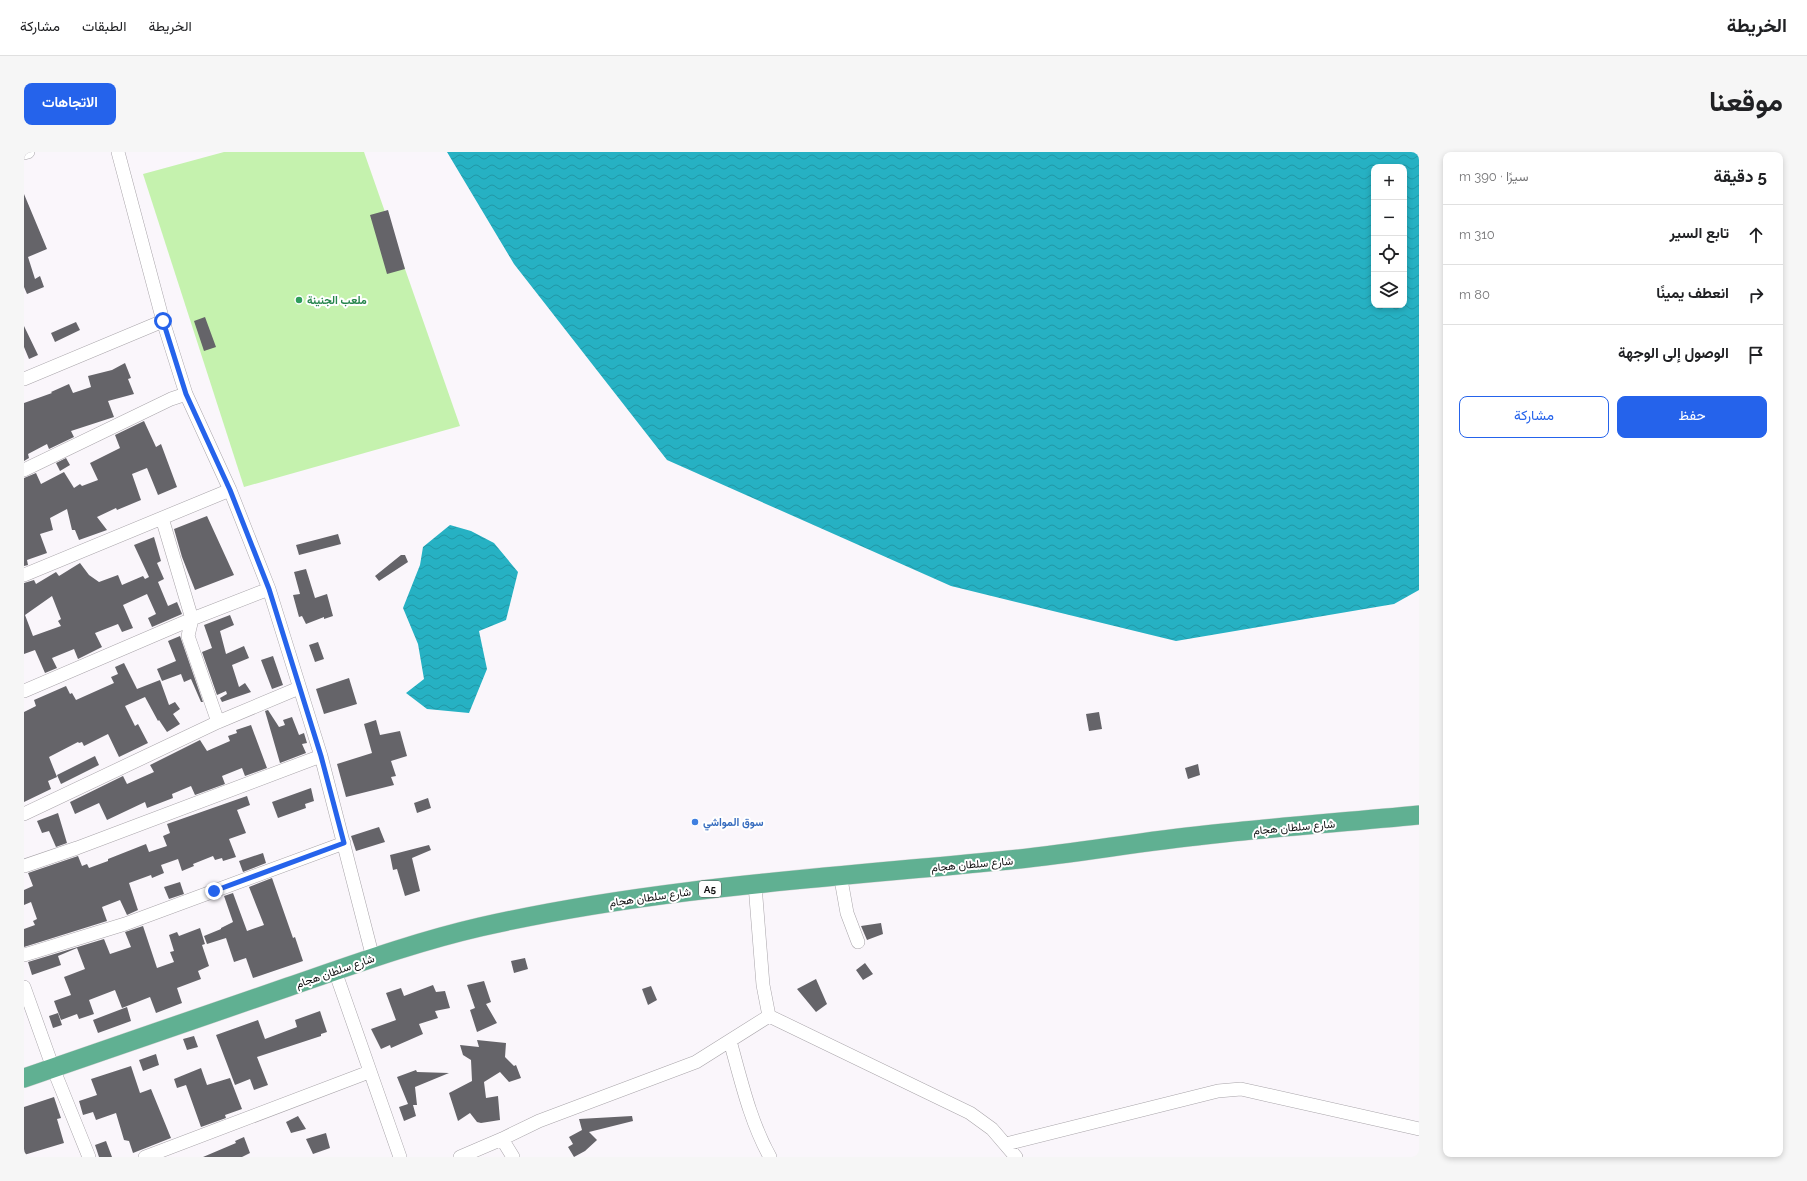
<!DOCTYPE html>
<html lang="ar">
<head>
<meta charset="utf-8">
<style>
	:root { --surface:#fff; --page:#f6f6f6; --text:#202124; --muted:#757577; --line:#e0e0e0; --accent:#2563eb }
	body { margin:0; font-family:Raleway,Vazirmatn,sans-serif; background:var(--page); color:var(--text); direction:rtl }
	.controls { position:absolute; right:12px; top:12px; display:grid; overflow:hidden; border-radius:8px; box-shadow:0 2px 6px #0003 }
	.controls button { width:36px; height:36px; display:grid; place-items:center; padding:0; border:0; border-bottom:1px solid var(--line); background:var(--surface); color:var(--text); font:20px sans-serif }
	.stop { position:absolute; width:12px; height:12px; margin:-9px; border:3px solid #2563eb; border-radius:50%; background:#fff }
	.stop.end { background:#2563eb; border-color:#fff; box-shadow:0 1px 4px #0008 }
	.list { margin:0; padding:0; list-style:none }
	h2 { display:flex; justify-content:space-between; align-items:center; height:52px; margin:0; padding:0 16px; font-size:17px }
	h2 small { font-size:13px; font-weight:400; color:var(--muted) }
	.list li { display:grid; grid-template-columns:26px 1fr auto; gap:12px; align-items:center; box-sizing:border-box; height:60px; padding:0 16px; border-top:1px solid var(--line) }
	.list b { display:block; font-size:15px; white-space:nowrap }
	.list em { font-size:13px; font-style:normal; color:var(--muted) }
	.actions { display:flex; gap:8px; padding:12px 16px }
	.actions a { flex:1; padding:9px 0; border:1px solid var(--accent); border-radius:8px; text-align:center; font-size:14px; color:var(--accent) }
	.actions .main { background:var(--accent); color:#fff }
	.icon { flex:none; width:22px; height:22px; fill:none; stroke:currentColor; stroke-width:2; stroke-linecap:round; stroke-linejoin:round }
	.map { position:relative; flex:none; width:1395px; height:1005px; overflow:hidden; direction:ltr; border-radius:8px }
	header { display:flex; align-items:center; gap:24px; box-sizing:border-box; height:56px; padding:0 20px; background:var(--surface); border-bottom:1px solid var(--line) }
	header strong { font-size:19px }
	nav { display:flex; gap:22px; margin-inline-start:auto; font-size:14px }
	.intro { display:flex; align-items:center; justify-content:space-between; box-sizing:border-box; height:96px; padding:0 24px }
	h1 { margin:0; font-size:28px }
	.button { padding:10px 18px; border-radius:8px; background:var(--accent); color:#fff; font-size:14px; font-weight:700 }
	main { display:flex; gap:24px; padding:0 24px }
	aside { flex:1; background:var(--surface); border-radius:8px; box-shadow:0 2px 6px #0003 }
	.map>svg:first-child { display:block }
	.park { fill:#c5f2ae }
	.water { fill:url(#water-waves); fill-rule:evenodd }
	.building { fill:#656469; fill-rule:evenodd }
	.lines { fill:none; stroke-linecap:round; stroke-linejoin:round }
	.minor-casing { stroke:#a8a4a9; stroke-width:14 }
	.highway-casing { stroke:#d4d4d4; stroke-width:20 }
	.minor { stroke:#fff; stroke-width:13 }
	.highway { stroke:#60b092; stroke-width:19 }
	.route { stroke:#2563eb; stroke-width:5 }
	.leisure-dot { fill:#2e9e5b; stroke:#fff; stroke-width:1.5 }
	.shop-dot { fill:#3f7fe0; stroke:#fff; stroke-width:1.5 }
	.labels { text-anchor:middle; stroke-width:4; stroke-linejoin:round; paint-order:stroke }
	.shield { fill:#fff; stroke:#585758; stroke-width:1 }
	.shield-label { font-size:10px; font-weight:bold; fill:#100f10 }
	.leisure-label { font-size:11px; font-weight:bold; fill:#27864d; stroke:#fff; text-anchor:start }
	.shop-label { font-size:11px; font-weight:bold; fill:#366cbe; stroke:#fff; text-anchor:start }
	.street-label { font-size:11px; fill:#100f10; stroke:#fff }
</style>
</head>
<body>
<header>
<strong>الخريطة</strong>
<nav><a>الخريطة</a><a>الطبقات</a><a>مشاركة</a></nav>
</header>
<div class="intro"><h1>موقعنا</h1><a class="button">الاتجاهات</a></div>
<main>
<aside>
<h2>5 دقيقة<small>سيرًا · 390 m</small></h2>
<ul class="list">
<li><svg class="icon" aria-label="ahead" viewBox="0 0 24 24"><path d="M12 20V5M6 11l6-6 6 6"/></svg><div><b>تابع السير</b></div><em>310 m</em></li>
<li><svg class="icon" aria-label="right" viewBox="0 0 24 24"><path d="M7 20v-9h11M14 6l5 5-5 5"/></svg><div><b>انعطف يمينًا</b></div><em>80 m</em></li>
<li><svg class="icon" aria-label="arrive" viewBox="0 0 24 24"><path d="M6 21V4h12l-3 4 3 4H6"/></svg><div><b>الوصول إلى الوجهة</b></div></li>
</ul>
<div class="actions"><a class="main">حفظ</a><a>مشاركة</a></div>
</aside>
<div class="map">
<svg width="1395" height="1005" viewBox="0 0 1395 1005">
	<defs>
		<pattern id="water-waves" width="16" height="10" patternUnits="userSpaceOnUse"><rect width="16" height="10" fill="#26b1c3"/><path d="M0 5q4-4 8 0t8 0" fill="none" stroke="#2197a6"/></pattern>
	</defs>
	<rect width="100%" height="100%" fill="#faf6fb"/>
	<path class="park" d="M200 0H340L436 274 220 335 119 22Z"/>
	<path class="water" d="M423 0H1395V438L1370 452 1152 489 927 434 643 308 490 112ZM1350 15H1380V153H1350Z
		M426 373 447 379 470 391 494 420 482 468 455 479 463 517 445 561 403 557 382 541 400 527 394 492 379 456 396 413 399 395Z"/>
	<path class="building" d="M0 42 23 97 4 105 11 127 16 124 20 135 3 142 0 135Z
		M364 58 381 117 363 122 346 63Z
		M181 165 192 195 180 199 170 169Z
		M52 170 56 178 31 190 27 181Z
		M0 174 14 203 5 207 0 195Z
		M101 211 107 226 104 227 110 242 84 249 90 265 47 279 50 285 25 297 23 292 4 302 5 306 0 309V251L28 241 27 240 45 232 49 241 67 235 64 224 88 218Z
		M120 269 132 295 137 292 153 335 134 343 123 316 108 322 117 348 93 358 92 356 73 365 83 378 55 388 51 378H48L43 357 26 366 29 378 16 382 23 401 3 408 4 413 0 414V326L12 321 17 332 40 320 50 336 56 332 58 334 74 328 66 311 96 296 91 283Z
		M42 306 46 313 36 319 32 311Z
		M183 364 210 423 171 438 158 405 150 377Z
		M314 382 317 392 275 403 272 393Z
		M130 385 137 409 133 411 140 427 134 430 144 454 153 450 158 462 128 475 124 466 132 462 123 442 99 453 109 476 98 480 94 472 71 481 78 495 54 507 50 497 28 506 33 516 21 521 11 498 0 502V431L10 428 12 432 32 420 35 424 56 411 65 423 75 430 94 423 98 433 119 424 121 427 125 425 110 393ZM28 444 37 467 34 469 37 474 9 484 1 463Z
		M377 403H381L384 410 355 429 351 424Z
		M282 417 291 446 303 442 309 464 300 467V465L282 472 278 464 275 465 269 443 276 442 270 420Z
		M206 463 210 473 196 479 202 502 220 494 225 506 208 513 215 535 221 531 227 540 198 550 196 546 203 542 202 539 193 543 178 500 188 496 180 473Z
		M156 484 179 550H177L167 527 160 530 157 522 138 529 133 517 152 509 144 489Z
		M294 490 300 507 291 510 285 493Z
		M249 504 259 533 248 537 237 508Z
		M100 511 113 537 136 528 145 553 151 550 156 557 149 562 156 572 143 580 135 568 134 569 121 545 101 554 111 574 114 572 124 591 95 605 84 582 60 594 58 590 55 591 54 590 25 605 33 625 24 629 27 637 0 650V560L12 554 10 548 42 534 46 542 48 541 52 548 90 531 87 525 94 522 91 515Z
		M325 526 333 552 300 562 292 537Z
		M244 558 255 575 261 573 259 568 268 565 275 583 280 581 283 591 278 592 282 601 256 611 241 559Z
		M1075 560 1078 577 1065 579 1062 562Z
		M352 568 356 583 376 579 383 604 367 609 372 624 367 625 370 633 322 645 313 612 348 601 340 572Z
		M227 573 243 616 221 624 218 616 198 624 201 632 171 643 167 634 148 642 149 646 123 656 121 650 83 668 75 651 51 662 46 650 99 624 103 632 130 620 126 613 176 588 183 599 206 589 204 584 213 581 212 578Z
		M71 604 75 613 37 632 33 623Z
		M1174 612 1176 623 1164 627 1161 616Z
		M287 636 290 649 281 652 282 656 254 666 248 650Z
		M223 644 226 653 213 658 222 681 205 687 212 705 199 709 198 706 191 708 189 704 169 712 170 714 158 719 154 707 137 713 140 721 128 726 127 723 105 731 114 758 103 763 96 748 78 755 83 769 0 795V777L11 773 9 769 13 767 7 750 0 753V738L9 734 4 721 54 704 58 714 63 712 65 716 84 709V707L122 692 125 700 143 694 139 684 146 681 143 672Z
		M404 646 407 656 393 661 390 651Z
		M34 661 43 691 32 695 25 679 18 681 13 669Z
		M355 675 361 690 332 699 327 684Z
		M405 693 407 698 388 706 396 739 381 744 373 717 369 718 366 703Z
		M239 701 242 711 219 720 215 709Z
		M248 726 269 786 271 785 279 809 229 826 222 806 210 810 202 786 183 792 180 784 197 777V776L209 770 200 744 209 741 223 779 240 773 225 735Z
		M156 730 160 742 145 747 140 735Z
		M857 771 859 782 843 788 837 774Z
		M119 774 133 816 150 810 146 800 150 799 145 783 153 780 155 784 176 776 181 792 178 793 185 814 174 819 177 827 153 836 158 851 132 861 126 845 98 856 91 838 65 848 70 862 55 867 53 862 37 868 30 849 47 843 40 825 61 817 53 796 34 804 37 813 8 823 4 810 80 787 86 802 107 795 101 780Z
		M501 806 504 817 490 821 487 809Z
		M841 811 849 822 839 828 832 818Z
		M792 827 803 852 792 860 773 837Z
		M460 829 467 850 462 852 473 871 453 880 446 858 451 856 443 833Z
		M409 833 412 840 421 839 426 856 411 859 414 866 395 872 399 882 367 896 366 893 357 897 347 877 372 868 362 841 377 836 380 844Z
		M627 834 633 848 624 853 618 837Z
		M103 855 107 869 74 881 69 868Z
		M296 859 303 880 297 882V884L233 905 244 933 230 938 226 927 211 933 192 883 234 868 241 887 273 875 271 868Z
		M34 861 38 873 29 876 25 864Z
		M170 884 174 895 163 898 159 887Z
		M453 888 482 891 481 905 490 914 492 913 497 926 485 930 476 920 460 930 462 946 474 944 476 968 457 971 453 970 446 961 434 969 425 941 448 929 447 908 439 903 436 893 455 895Z
		M132 902 135 913 119 919 115 908Z
		M107 914 116 941 127 937 147 986 109 1001 105 989 100 988 92 961 72 968 69 960 59 963 55 949 73 943 67 927Z
		M177 916 183 933 206 926 218 957 201 963 202 966 177 975 162 933 153 936 150 927Z
		M392 918 393 920 425 921 391 935 393 953H389L392 964 380 969 375 955 384 952 373 925Z
		M30 945 37 966 33 967 40 991 0 1003V955Z
		M274 964 282 977 267 981 262 970Z
		M608 964 609 969 565 980 573 988 561 999 550 1005 544 995 549 992 545 985 558 978 555 967Z
		M302 981 306 996 289 1002 282 987Z
		M220 985 226 1001 218 1005H179L212 991 211 989Z
		M82 989 88 1005H75L71 993Z"/>
	<g class="lines">
		<g class="minor-casing">
			<path id="minor" d="M94 0 139 169 162 242 206 338 245 437 297 604 349 806
				M0 1 4 0
				M0 227 139 169
				M0 318 147 247 162 242
				M138 366 168 467 164 484 194 570
				M0 423 206 338
				M0 539 168 467 245 437
				M0 662 194 570 275 536
				M0 714 53 696 297 604
				M816 722 823 761 834 790
				M0 803 101 772 320 691
				M311 819 376 1005
				M0 835 29 916 65 1005
				M745 864 946 961 968 977 992 1005
				M706 889C717 928 726 969 746 1005
				M478 987 489 1005
				M982 992 1194 939 1217 937 1395 977
				M121 1005 345 920
				M436 1005 478 987 515 969 672 910 745 864 739 833 731 733"/>
		</g>
		<g class="highway-casing">
			<path id="highway" d="M0 926C88 896 176 865 264 835 328 813 391 790 456 775 627 736 801 726 975 709 1044 703 1112 690 1181 683 1252 675 1324 670 1395 663"/>
		</g>
		<use href="#minor" class="minor"/>
		<use href="#highway" class="highway"/>
	</g>
	<g class="lines">
		<path class="route" d="M139 169 162 242 206 338 245 437 297 604 320 691 190 739"/>
	</g>
	<circle class="leisure-dot" cx="275" cy="148" r="4"/>
	<circle class="shop-dot" cx="671" cy="670" r="4"/>
	<g class="labels">
		<rect class="shield" x="675" y="729" width="22" height="16" rx="3"/>
		<g class="shield-label">
			<text x="686" y="741">A5</text>
		</g>
		<g class="leisure-label">
			<text x="283" y="152">ملعب الجنينة</text>
		</g>
		<g class="shop-label">
			<text x="679" y="674">سوق المواشي</text>
		</g>
		<g class="street-label">
			<text transform="translate(1270 675) rotate(-5)" y="4">شارع سلطان هجام</text>
			<text transform="translate(948 712) rotate(-5)" y="4">شارع سلطان هجام</text>
			<text transform="translate(626 745) rotate(-8)" y="4">شارع سلطان هجام</text>
			<text transform="translate(311 819) rotate(-19)" y="4">شارع سلطان هجام</text>
		</g>
	</g>
</svg>
<div class="controls">
<button>+</button>
<button>−</button>
<button><svg class="icon" aria-label="locate" viewBox="0 0 24 24"><circle cx="12" cy="12" r="6"/><path d="M12 2v4M12 18v4M2 12h4M18 12h4"/></svg></button>
<button><svg class="icon" aria-label="layers" viewBox="0 0 24 24"><path d="M12 4l9 5-9 5-9-5zM3 14l9 5 9-5"/></svg></button>
</div>
<div class="stop" style="left:139px;top:169px"></div>
<div class="stop end" style="left:190px;top:739px"></div>
</div>
</main>
</body>
</html>
